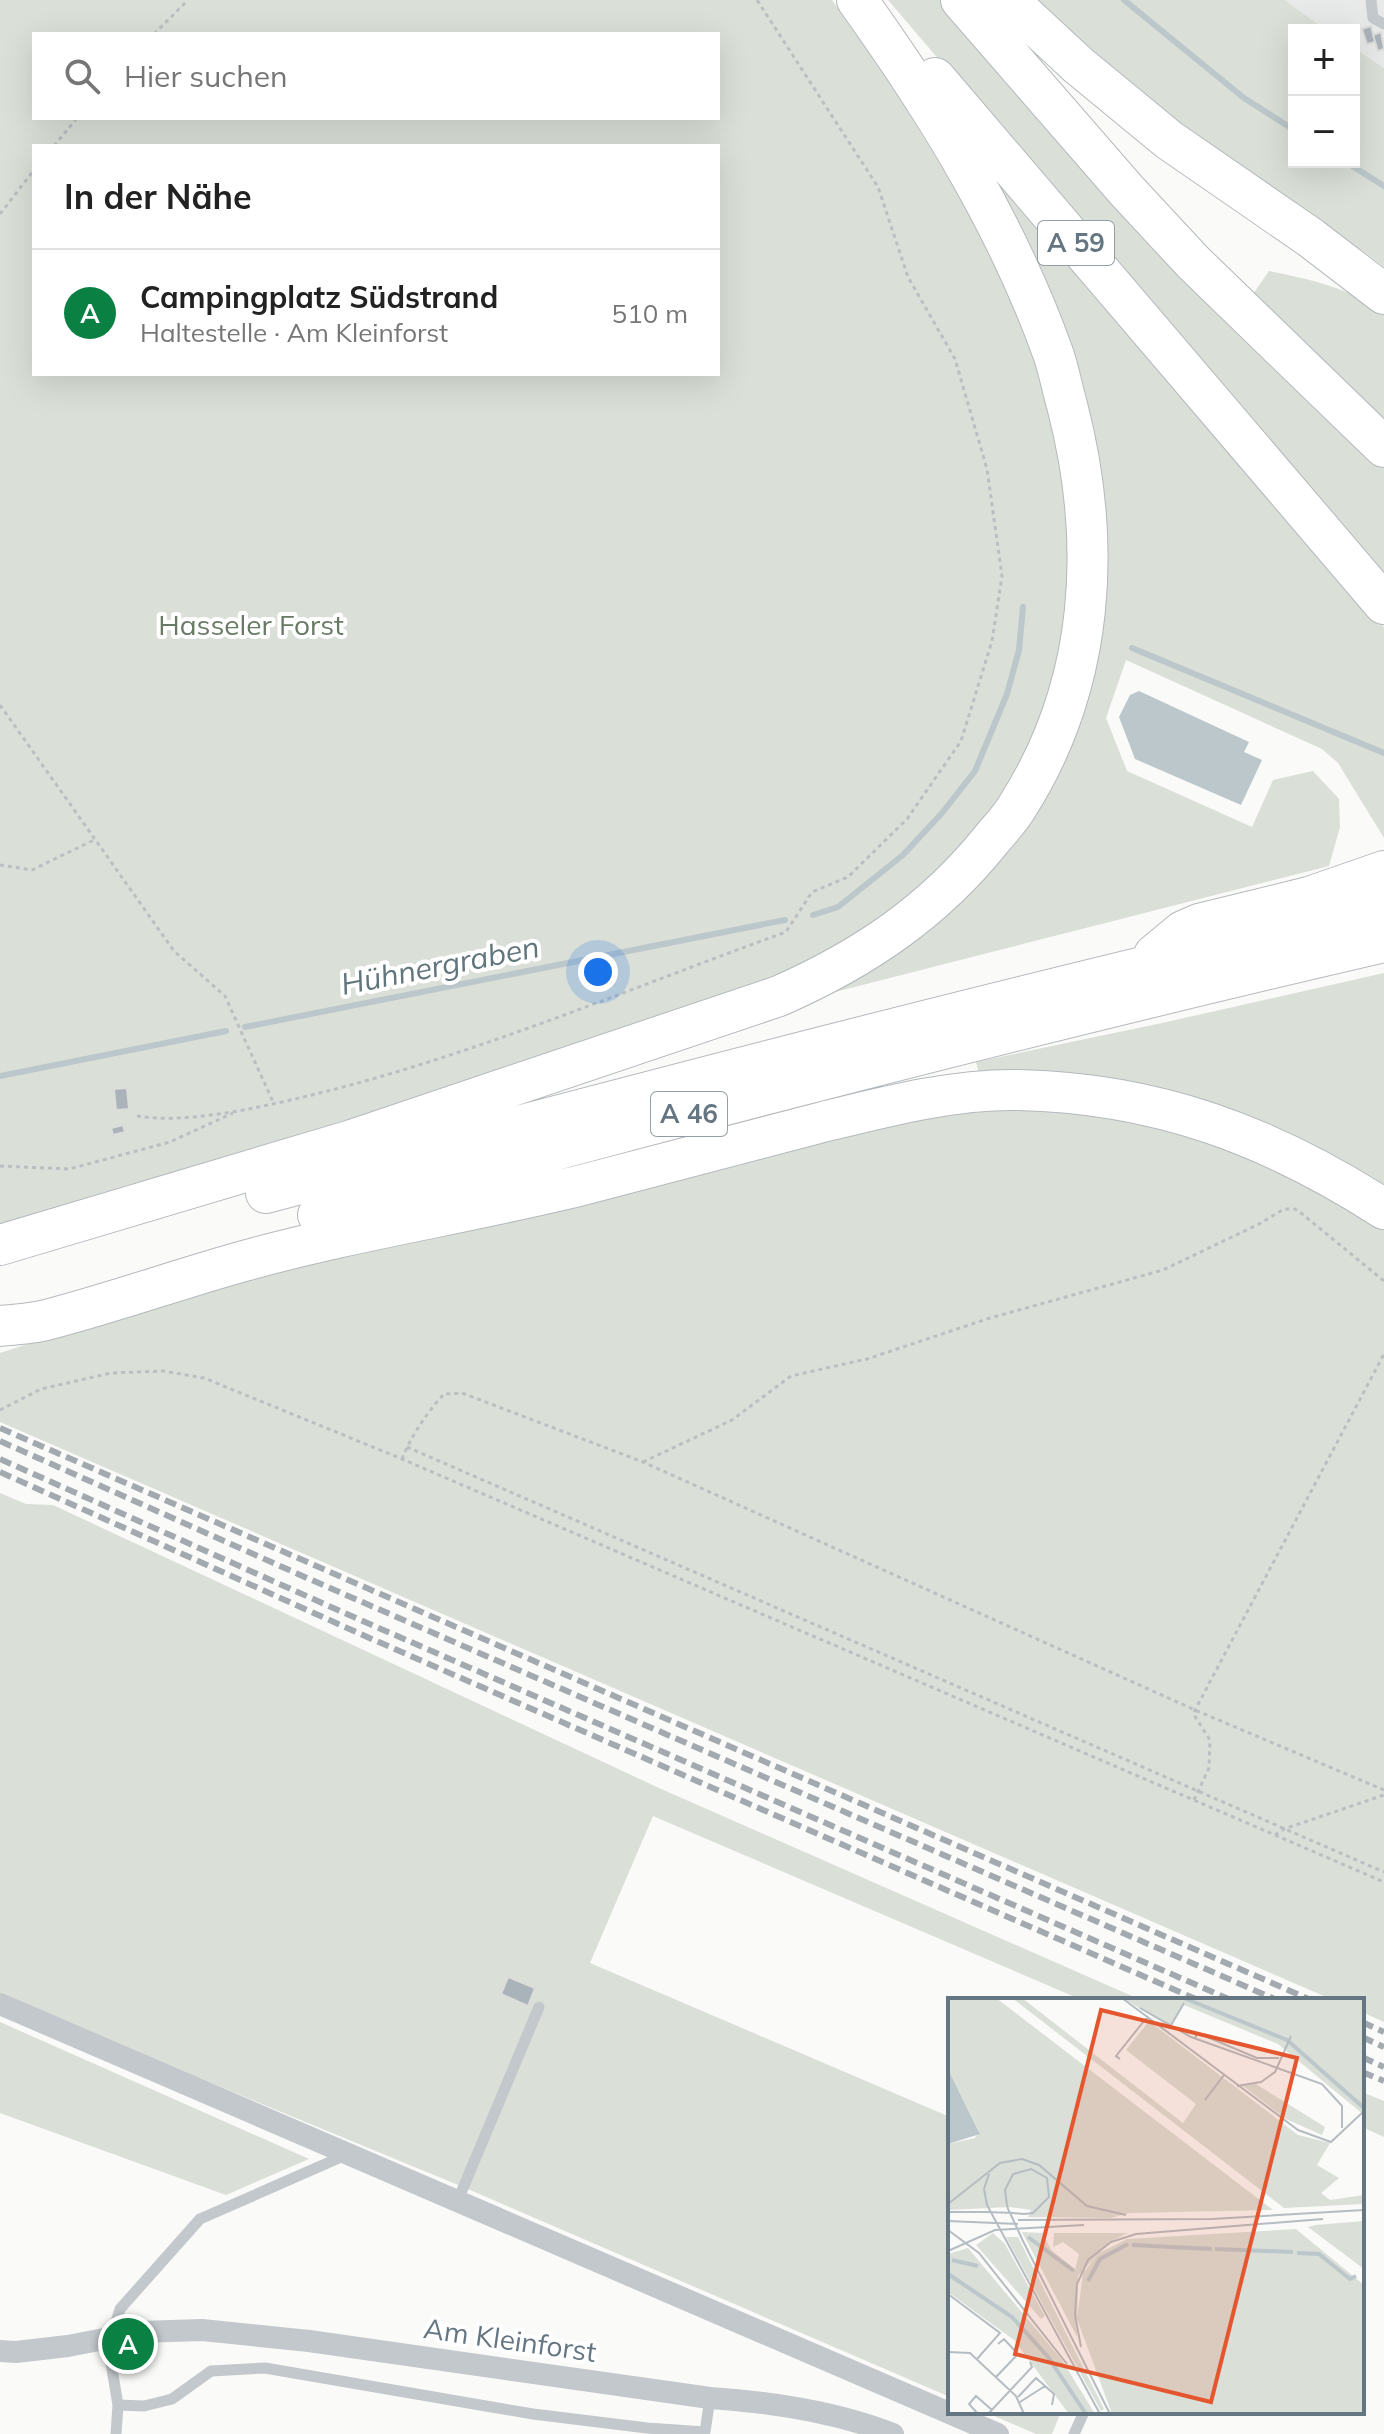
<!DOCTYPE html>
<html lang="de">
<head>
<meta charset="utf-8">
<style>
	:root { --surface:#fff; --page:#f6f6f6; --text:#222; --muted:#767676; --line:#e0e0e0; --accent:#0b8043 }
	body { margin:0; font-family:Mulish,sans-serif; background:var(--page); color:var(--text) }
	.controls { position:absolute; right:24px; top:24px; display:grid; overflow:hidden; border-radius:0px; box-shadow:0 8px 32px #0002 }
	.controls button { width:72px; height:72px; display:grid; place-items:center; padding:0; border:0; border-bottom:2px solid var(--line); background:var(--surface); color:var(--text); font:40px sans-serif }
	.you { position:absolute; left:598px; top:972px; width:28px; height:28px; margin:-20px; border:6px solid #fff; border-radius:50%; background:#1a73e8; box-shadow:0 0 0 12px #1a73e833 }
	.badge { display:grid; place-items:center; width:52px; height:52px; border-radius:50%; background:var(--accent); color:#fff; font-size:26px; font-weight:700 }
	.pin { position:absolute; translate:-50% -50%; border:4px solid #fff; box-shadow:0 2px 8px #0006 }
	.list { margin:0; padding:0; list-style:none }
	h2 { display:flex; justify-content:space-between; align-items:center; height:104px; margin:0; padding:0 32px; font-size:34px }
	h2 small { font-size:26px; font-weight:400; color:var(--muted) }
	.list li { display:grid; grid-template-columns:52px 1fr auto; gap:24px; align-items:center; box-sizing:border-box; height:128px; padding:0 32px; border-top:2px solid var(--line) }
	.list b { display:block; font-size:30px; white-space:nowrap }
	.list p { margin:0; font-size:26px; white-space:nowrap; color:var(--muted) }
	.list em { font-size:26px; font-style:normal; color:var(--muted) }
	.icon { flex:none; width:44px; height:44px; fill:none; stroke:currentColor; stroke-width:2; stroke-linecap:round; stroke-linejoin:round }
	.map { position:relative; flex:none; width:1384px; height:2434px; overflow:hidden }
	.search { position:absolute; background:var(--surface); box-shadow:0 8px 32px #0002; left:32px; top:32px; width:688px; height:88px; display:flex; align-items:center; gap:20px; box-sizing:border-box; padding:0 28px; border-radius:0px; color:var(--muted); font-size:30px }
	.panel { position:absolute; background:var(--surface); box-shadow:0 8px 32px #0002; left:32px; top:144px; width:688px; height:232px; border-radius:0px }
	.map>svg:first-child { display:block }
	.built { fill:#e8e9e9 }
	.green { fill:#dadfd7; fill-rule:evenodd }
	.water { fill:#bbc7cb }
	.lines { fill:none; stroke-linecap:round; stroke-linejoin:round }
	.stream { stroke:#bbc7cb; stroke-width:6 }
	.building { fill:#aab3b9; stroke:#dcdcda; stroke-width:2 }
	.motorway-casing { stroke:#b4b9bd; stroke-width:42 }
	.path { stroke:#bbbfc2; stroke-width:3; stroke-dasharray:4 4; stroke-linecap:butt }
	.service { stroke:#c3c8cc; stroke-width:11 }
	.minor { stroke:#c3c8cc; stroke-width:22 }
	.motorway { stroke:#fff; stroke-width:40 }
	.rail { stroke:#a2aab0; stroke-width:6; stroke-dasharray:12 6; stroke-linecap:butt }
	.labels { text-anchor:middle; stroke-width:8; stroke-linejoin:round; paint-order:stroke }
	.shield { fill:#fff; stroke:#939fa8; stroke-width:2 }
	.shield-label { font-size:26px; font-weight:bold; fill:#657683 }
	.park-label { font-size:28px; fill:#687a64; stroke:#fff }
	.street-label { font-size:28px; fill:#657683; stroke:#fff }
	.water-label { font-size:30px; font-style:italic; fill:#60757c; stroke:#fff }
	.inset-river { fill:none; stroke:#bbc7cb; stroke-width:4 }
	.inset-road { fill:none; stroke:#b5bdc2; stroke-width:2 }
	.view { fill:#e4572e; fill-opacity:0.15; stroke:#e4572e; stroke-width:4 }
	.inset-edge { fill:none; stroke:#657683; stroke-width:4 }
</style>
</head>
<body>
<div class="map">
<svg width="1384" height="2434" viewBox="0 0 1384 2434">
	<rect width="100%" height="100%" fill="#fafaf8"/>
	<path class="built" d="M1285 0H1384V68L1354 48V30H1326Z"/>
	<path class="green" d="M0 0H832L875 58 968 210 1030 336 1064 448 1074 532 1066 652 1042 717 1009 783 996 806 949 865 872 928 793 968 738 989 268 1152 134 1183 0 1223ZM34 34H718V118H34ZM34 146H718V374H34Z
		M888 0H945L1314 400 1384 467V580Z
		M1031 0H1285L1326 30H1294V162H1354V48L1384 68V267C1347 237 1305 215 1266 189 1183 132 1108 66 1031 0Z
		M924 80 1384 627V838L1338 763 1322 749 1126 660 1106 718 1127 771 1252 827 1273 780 1313 771 1339 799 1340 827 1329 866 835 992 863 966 1058 755 1089 464Z
		M1269 271C1309 279 1352 288 1384 314V427L1251 297Z
		M1384 973V2022L1362 2012V2000H1333L0 1422V1353L165 1299 358 1244 987 1104 976 1062 1162 1023Z
		M0 1493 26 1504 53 1505 659 1788 1141 2000H1082L653 1816 590 1963 950 2117V2397L463 2187 0 1996Z
		M0 2022 309 2159 226 2195 0 2113Z
		M1362 2092 1384 2101V2137L1362 2127Z
		M985 2412H1061L1052 2434H1036Z"/>
	<path class="water" d="M1139 691 1249 742 1244 752 1262 760 1241 805 1135 759 1119 717 1130 695Z"/>
	<g class="lines">
		<path class="stream" d="M1124 0 1244 98 1294 130
			M1346 162 1384 186
			M1132 648 1384 753
			M813 915 838 907 903 855 942 813 975 771 1007 694 1019 650 1023 607
			M245 1027 785 920
			M0 1076 226 1031"/>
	</g>
	<path class="building" d="M1371 26 1375 42 1367 44 1362 29Z
		M1381 32 1384 49 1378 51 1373 35Z
		M127 1088 129 1109 116 1110 114 1089Z
		M123 1125 125 1132 113 1135 111 1128Z
		M508 1977 535 1988 528 2006 501 1994Z"/>
	<g class="lines">
		<g class="motorway-casing">
			<path id="motorway" d="M961 0 1127 191 1194 263 1384 447
				M1008 0 1078 65 1169 140 1311 238 1384 294
				M935 78 1384 604
				M1154 955 1183 931 1199 924 1309 897 1384 871
				M266 1193C637 1094 1009 996 1384 910
				M318 1215C671 1117 1026 1025 1384 942
				M0 1245 352 1140 779 996C863 959 933 912 991 840 1000 829 1010 819 1017 807 1095 685 1103 543 1067 405 1062 388 1059 370 1053 353 1007 225 936 110 857 0
				M0 1326C16 1324 34 1324 50 1319 115 1302 179 1279 244 1261 355 1230 469 1213 582 1185 661 1165 740 1144 819 1123 884 1107 951 1089 1018 1090 1156 1093 1269 1135 1384 1209"/>
		</g>
		<path class="path" d="M154 34 188 0
			M54 146 77 118
			M0 214 34 170
			M0 705 174 951 225 996 274 1104
			M0 865 32 870 96 839
			M137 1116C183 1124 253 1109 299 1098 466 1059 625 990 786 932L812 892 848 877 907 819 961 741 992 641 1002 576 987 469 955 359 908 277 878 187 757 0
			M0 1166 69 1169 170 1142 233 1113
			M0 1410 41 1389 111 1373 163 1371 204 1378 402 1459 1384 1882
			M407 1447 1384 1872
			M402 1459C411 1436 428 1411 444 1394L462 1393 643 1462 1195 1710 1384 1790
			M643 1462 732 1420 791 1376 867 1359 990 1318 1163 1270 1259 1224 1284 1209H1295L1301 1213 1384 1281
			M1194 1800 1209 1768 1210 1740 1194 1715 1195 1710 1384 1354
			M1275 1835 1284 1829 1384 1795"/>
		<path class="service" d="M1371 0 1373 18 1384 24
			M458 2200 539 2007
			M118 2405 144 2406 172 2399 211 2371 265 2368 533 2414 647 2428 705 2432 710 2398
			M116 2434 118 2405 111 2363 116 2322 120 2309 200 2219 348 2154
			M1074 2434 1084 2412"/>
		<path class="minor" d="M0 2004 998 2434
			M0 2351 16 2352 68 2346 140 2332 202 2330 309 2341 710 2398C771 2402 836 2412 893 2434"/>
		<use href="#motorway" class="motorway"/>
		<path class="rail" d="M0 1428 1311 2000
			M0 1441 307 1578 1277 2000
			M0 1459 340 1611 1231 2000
			M0 1472 365 1636 1198 2000
			M1362 2022 1384 2032
			M1362 2037 1384 2047
			M1362 2057 1384 2067
			M1362 2072 1384 2081"/>
	</g>
	<g class="labels">
		<g class="shield">
			<rect x="1038" y="221" width="76" height="44" rx="6"/>
			<rect x="651" y="1092" width="76" height="44" rx="6"/>
		</g>
		<g class="shield-label">
			<text x="1076" y="252">A 59</text>
			<text x="689" y="1123">A 46</text>
		</g>
		<g class="park-label">
			<text x="251" y="635">Hasseler Forst</text>
		</g>
		<g class="street-label">
			<text transform="translate(510 2340) rotate(8)" y="10">Am Kleinforst</text>
		</g>
		<g class="water-label">
			<text transform="translate(440 966) rotate(-11)" y="10">Hühnergraben</text>
		</g>
	</g>
	<g transform="translate(948 1998)">
		<rect width="416" height="416" fill="#fafaf8"/>
		<path d="M0 0H48L325 212 182 215 162 220 80 219 83 212 62 209 0 212V146L27 140 31 133 0 71ZM64 0H74L235 125 248 106 178 52 201 23 350 137 382 145 369 167 391 180 373 195 382 202 416 197V206L336 210ZM175 0H416V117L330 46 236 7 222 29ZM308 86 377 129 374 137 338 121 295 88ZM416 223V271L360 229 368 227ZM348 231 416 287V416H164L129 321 135 275 151 255 179 241ZM74 234 95 235 103 252 127 271 131 256 115 244 105 249 106 235H180L161 244 130 278 129 339ZM45 235 57 246 97 318 93 321 28 247ZM58 239H70L156 411 153 413ZM20 250 114 362 147 416H121L66 342 0 294V256Z" fill="#dadfd7"/>
		<path d="M0 71 32 136 0 146Z" fill="#bbc7cb"/>
		<path class="inset-river" d="M236 0 339 42 416 110M80 239 126 273M184 247 264 251M267 251 345 254M349 255 371 256 402 281 408 278M4 262 30 268M0 276 64 319 100 359 138 416M140 283 152 261 180 246"/>
		<path class="inset-road" d="M174 0 350 132 383 144 416 113M192 10 243 39 374 86 394 108V130M222 29 236 5M247 40 249 36 257 38 309 60H331M172 61 168 58 200 18M289 88 313 84 327 74 343 38M257 102 276 77M41 176 36 191 39 207 152 416M0 206 52 165 74 161 91 167 139 208 178 217M0 214H39L65 215 76 216 85 215 101 199 99 180 83 171 65 176 57 192 59 207 60 211 63 217 74 241 162 416M70 222 264 221 416 212M0 223 70 226M0 232 31 255 119 366M0 253 47 232 136 227M0 296 52 335 29 361M133 349 127 317 129 286 140 262 163 244 188 236 375 221M0 354 22 355 68 398 76 416M48 379 70 356 56 341 50 346M70 399 88 380 106 396 104 407M72 404 97 388M30 416 21 406 28 398 44 412M40 416 84 369 82 364"/>
		<path class="view" d="M153 12 349 60 263 404 67 356Z"/>
		<rect width="416" height="416" class="inset-edge"/>
	</g>
</svg>
<div class="controls">
<button>+</button>
<button>−</button>
</div>
<div class="you"></div>
<div class="pin badge" style="left:128px;top:2344px">A</div>
<div class="search"><svg class="icon" aria-label="search" viewBox="0 0 24 24"><circle cx="10" cy="10" r="6"/><path d="M15 15l6 6"/></svg>Hier suchen</div>
<section class="panel">
<h2>In der Nähe<small></small></h2>
<ul class="list">
<li><span class="badge">A</span><div><b>Campingplatz Südstrand</b><p>Haltestelle · Am Kleinforst</p></div><em>510 m</em></li>
</ul>
</section>
</div>
</body>
</html>
